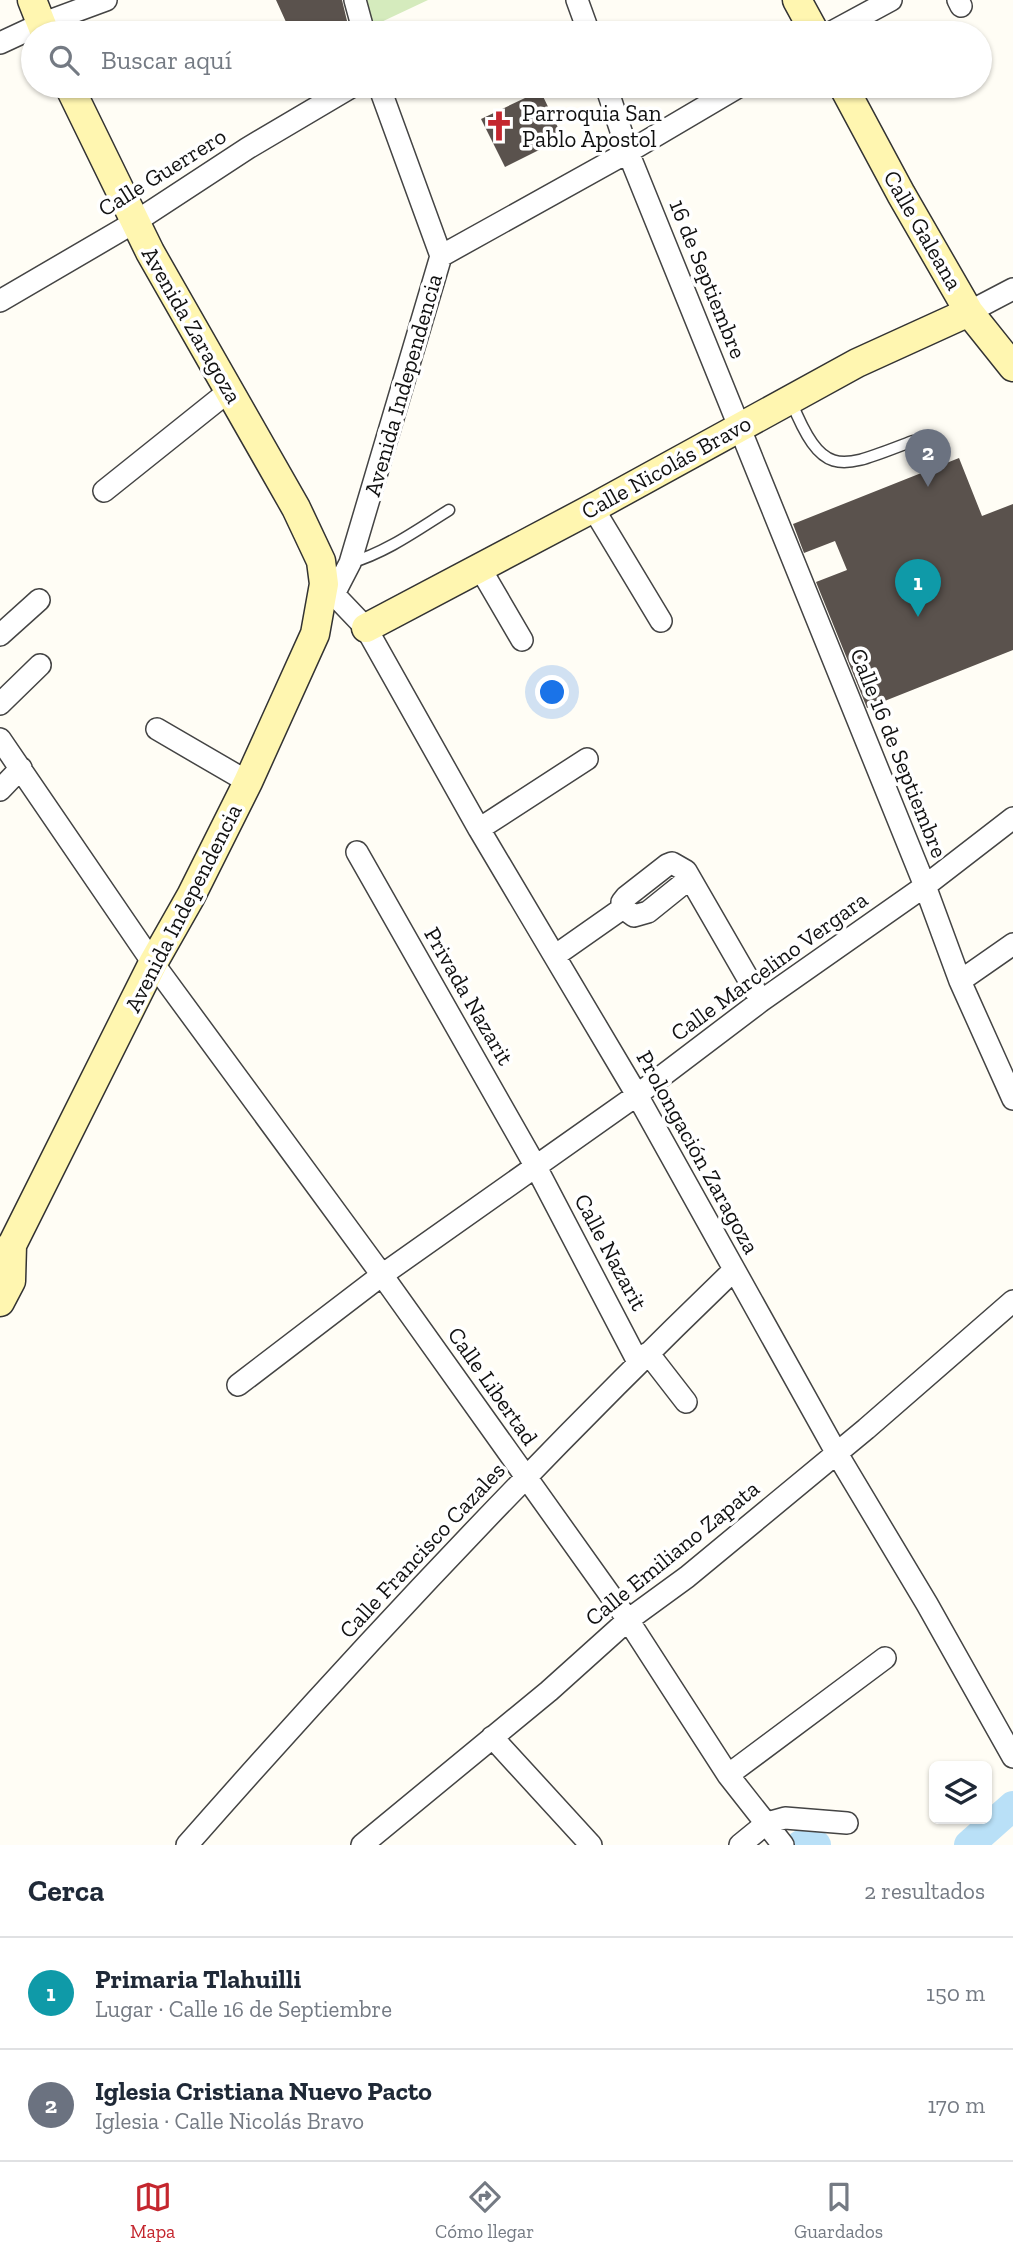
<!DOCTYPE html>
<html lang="es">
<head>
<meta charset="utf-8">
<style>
	:root { --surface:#fff; --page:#f6f6f7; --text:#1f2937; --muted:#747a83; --line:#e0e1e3; --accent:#c4262e }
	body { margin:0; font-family:"Zilla Slab",serif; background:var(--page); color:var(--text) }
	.controls { position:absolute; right:21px; bottom:21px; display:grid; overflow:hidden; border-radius:10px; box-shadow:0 2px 5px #0004 }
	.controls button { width:63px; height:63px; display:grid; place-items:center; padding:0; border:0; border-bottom:2px solid var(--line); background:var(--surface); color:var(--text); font:35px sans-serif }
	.you { position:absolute; left:553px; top:693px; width:24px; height:24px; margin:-18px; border:5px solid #fff; border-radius:50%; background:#1a73e8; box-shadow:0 0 0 10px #1a73e833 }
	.badge { display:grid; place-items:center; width:46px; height:46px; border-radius:50%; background:var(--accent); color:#fff; font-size:23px; font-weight:700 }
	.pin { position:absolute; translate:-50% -58px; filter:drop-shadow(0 2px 4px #0008) }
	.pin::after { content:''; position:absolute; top:37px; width:24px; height:21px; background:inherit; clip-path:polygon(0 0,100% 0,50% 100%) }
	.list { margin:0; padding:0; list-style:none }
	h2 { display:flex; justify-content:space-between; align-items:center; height:91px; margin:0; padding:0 28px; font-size:30px }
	h2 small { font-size:23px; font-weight:400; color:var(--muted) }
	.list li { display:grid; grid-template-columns:46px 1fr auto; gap:21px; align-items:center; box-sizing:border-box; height:112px; padding:0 28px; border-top:2px solid var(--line) }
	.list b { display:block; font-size:26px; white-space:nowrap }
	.list p { margin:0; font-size:23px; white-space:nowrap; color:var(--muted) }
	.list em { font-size:23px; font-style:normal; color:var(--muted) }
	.icon { flex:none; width:38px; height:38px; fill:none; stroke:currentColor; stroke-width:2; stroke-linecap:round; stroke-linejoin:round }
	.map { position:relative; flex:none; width:1013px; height:1845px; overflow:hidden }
	.search { position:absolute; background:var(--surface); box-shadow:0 2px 5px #0004; left:21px; right:21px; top:21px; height:77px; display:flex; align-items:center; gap:18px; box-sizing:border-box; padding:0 24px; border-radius:38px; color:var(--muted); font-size:26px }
	.sheet { height:315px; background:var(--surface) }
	nav { display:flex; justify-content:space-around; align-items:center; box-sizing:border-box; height:98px; border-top:2px solid var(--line); background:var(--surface); font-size:19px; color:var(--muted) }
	nav a { display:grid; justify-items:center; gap:4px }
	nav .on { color:var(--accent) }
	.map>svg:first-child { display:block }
	.green { fill:#d5ebbd }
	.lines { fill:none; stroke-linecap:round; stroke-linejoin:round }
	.river { stroke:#b9e0f7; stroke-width:30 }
	.building { fill:#5a524d }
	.lane-casing { stroke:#444; stroke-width:13 }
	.street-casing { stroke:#444; stroke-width:24 }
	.secondary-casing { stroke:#333; stroke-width:31 }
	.lane { stroke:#fff; stroke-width:10 }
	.street { stroke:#fff; stroke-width:21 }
	.secondary { stroke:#fff6b0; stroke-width:28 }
	.labels { text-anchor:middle; stroke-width:7; stroke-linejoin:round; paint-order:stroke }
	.poi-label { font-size:23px; fill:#111; stroke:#fff; text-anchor:start }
	.street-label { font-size:23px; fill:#111; stroke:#fff }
</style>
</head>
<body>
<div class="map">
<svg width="1013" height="1845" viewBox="0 0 1013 1845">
	<rect width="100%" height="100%" fill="#fffdf5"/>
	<path class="green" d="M350 0H428L360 32Z"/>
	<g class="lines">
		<path class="river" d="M801 1845 805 1843 816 1845
			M969 1845 1013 1806"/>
	</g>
	<path class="building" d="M276 0H342L348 25 329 33H291Z
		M539 88 563 138 505 167 481 119 525 98 523 95Z
		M959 458 982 516 1013 504V650L867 708 816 582 847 570 835 541 804 553 793 524Z"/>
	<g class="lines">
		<g class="lane-casing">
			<path id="lane" d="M791 401C824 482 841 468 913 441
				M350 563C387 552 417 530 449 510"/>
		</g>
		<g class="street-casing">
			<path id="street" d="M355 0 364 33
				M577 0 589 33
				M958 0 961 6
				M830 33 891 0
				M0 43 41 24 106 0
				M379 86 441 256
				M606 86 628 152 925 886 960 981 1013 1099
				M441 256 628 152 740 86
				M0 301 135 222 248 148 353 86
				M969 312 1013 289
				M104 491 229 391
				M593 508 661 621
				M480 568 522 640
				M324 584 366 628 479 829 637 1095 836 1452 927 1604 1013 1757
				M335 592 350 563 441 256
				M0 635 39 600
				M0 704 40 665
				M157 729 248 782
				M0 739 153 963 382 1275 628 1620 728 1775 783 1845
				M0 790 21 768
				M479 829 587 759
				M357 852 536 1167 638 1362
				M689 879 648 912 634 916 623 908 622 902 626 897 667 865 672 863 686 871 761 1001
				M556 955 623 908
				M960 981 1013 944
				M648 1353 686 1402
				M238 1385 382 1275 637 1095 761 1001 925 886 1013 818
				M492 1737 591 1845
				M728 1775 885 1658
				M187 1845C362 1646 544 1453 734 1270
				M362 1845 549 1691 628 1620 687 1577 866 1429 1013 1301
				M740 1845 767 1823 785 1818 847 1823"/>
		</g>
		<g class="secondary-casing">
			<path id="secondary" d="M32 0 45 33
				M797 0 815 33
				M843 86 901 194 969 312 1013 367
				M366 628 593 508 857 363 969 312
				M0 1255 12 1245 153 963 191 896 248 782 315 634 324 584 321 561 296 508 150 252 69 86
				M0 1302 11 1281 12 1245"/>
		</g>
		<use href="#lane" class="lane"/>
		<use href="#street" class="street"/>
		<use href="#secondary" class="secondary"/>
	</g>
	<defs>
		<g id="church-bare" transform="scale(2.415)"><path d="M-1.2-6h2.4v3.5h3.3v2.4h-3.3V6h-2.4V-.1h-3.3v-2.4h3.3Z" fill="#c4262e" stroke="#fff" stroke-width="2.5" paint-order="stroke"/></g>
	</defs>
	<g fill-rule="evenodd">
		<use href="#church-bare" x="499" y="126"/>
	</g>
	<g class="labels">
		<g class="poi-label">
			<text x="522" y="121">Parroquia San<tspan x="522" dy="26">Pablo Apostol</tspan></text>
		</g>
		<g class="street-label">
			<text transform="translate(162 172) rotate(-32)" y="8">Calle Guerrero</text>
			<text transform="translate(923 230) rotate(60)" y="8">Calle Galeana</text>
			<text transform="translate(708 279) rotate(68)" y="8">16 de Septiembre</text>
			<text transform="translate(192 325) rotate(60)" y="8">Avenida Zaragoza</text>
			<text transform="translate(403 385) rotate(-74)" y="8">Avenida Independencia</text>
			<text transform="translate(666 467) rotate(-29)" y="8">Calle Nicolás Bravo</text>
			<text transform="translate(899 753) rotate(68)" y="8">Calle 16 de Septiembre</text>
			<text transform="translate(183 908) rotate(-63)" y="8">Avenida Independencia</text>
			<text transform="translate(769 966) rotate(-36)" y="8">Calle Marcelino Vergara</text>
			<text transform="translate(469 996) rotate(60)" y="8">Privada Nazarit</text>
			<text transform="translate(698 1152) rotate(61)" y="8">Prolongación Zaragoza</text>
			<text transform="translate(611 1252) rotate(62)" y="8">Calle Nazarit</text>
			<text transform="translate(493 1386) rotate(55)" y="8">Calle Libertad</text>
			<text transform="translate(422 1550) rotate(-47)" y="8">Calle Francisco Cazales</text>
			<text transform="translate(672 1553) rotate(-39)" y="8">Calle Emiliano Zapata</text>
		</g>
	</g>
</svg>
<div class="controls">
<button><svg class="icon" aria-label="layers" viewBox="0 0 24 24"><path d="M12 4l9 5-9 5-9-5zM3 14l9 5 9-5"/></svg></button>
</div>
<div class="you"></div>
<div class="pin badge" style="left:918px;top:617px;background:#0f9aa8">1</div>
<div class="pin badge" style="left:928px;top:487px;background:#6b7280">2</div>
<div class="search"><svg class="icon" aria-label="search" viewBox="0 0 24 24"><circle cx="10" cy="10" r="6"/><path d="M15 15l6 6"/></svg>Buscar aquí</div>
</div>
<section class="sheet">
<h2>Cerca<small>2 resultados</small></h2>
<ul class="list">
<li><span class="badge" style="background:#0f9aa8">1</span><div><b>Primaria Tlahuilli</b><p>Lugar · Calle 16 de Septiembre</p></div><em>150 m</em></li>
<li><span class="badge" style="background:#6b7280">2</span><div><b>Iglesia Cristiana Nuevo Pacto</b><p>Iglesia · Calle Nicolás Bravo</p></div><em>170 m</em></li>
</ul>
</section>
<nav>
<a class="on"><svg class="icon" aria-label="map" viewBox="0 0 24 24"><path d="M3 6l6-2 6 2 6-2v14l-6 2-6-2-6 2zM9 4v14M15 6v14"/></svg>Mapa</a>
<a><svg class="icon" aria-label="directions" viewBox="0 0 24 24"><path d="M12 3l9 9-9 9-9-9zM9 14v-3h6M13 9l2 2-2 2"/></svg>Cómo llegar</a>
<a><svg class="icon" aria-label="saved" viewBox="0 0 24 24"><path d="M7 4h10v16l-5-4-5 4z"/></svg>Guardados</a>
</nav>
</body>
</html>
